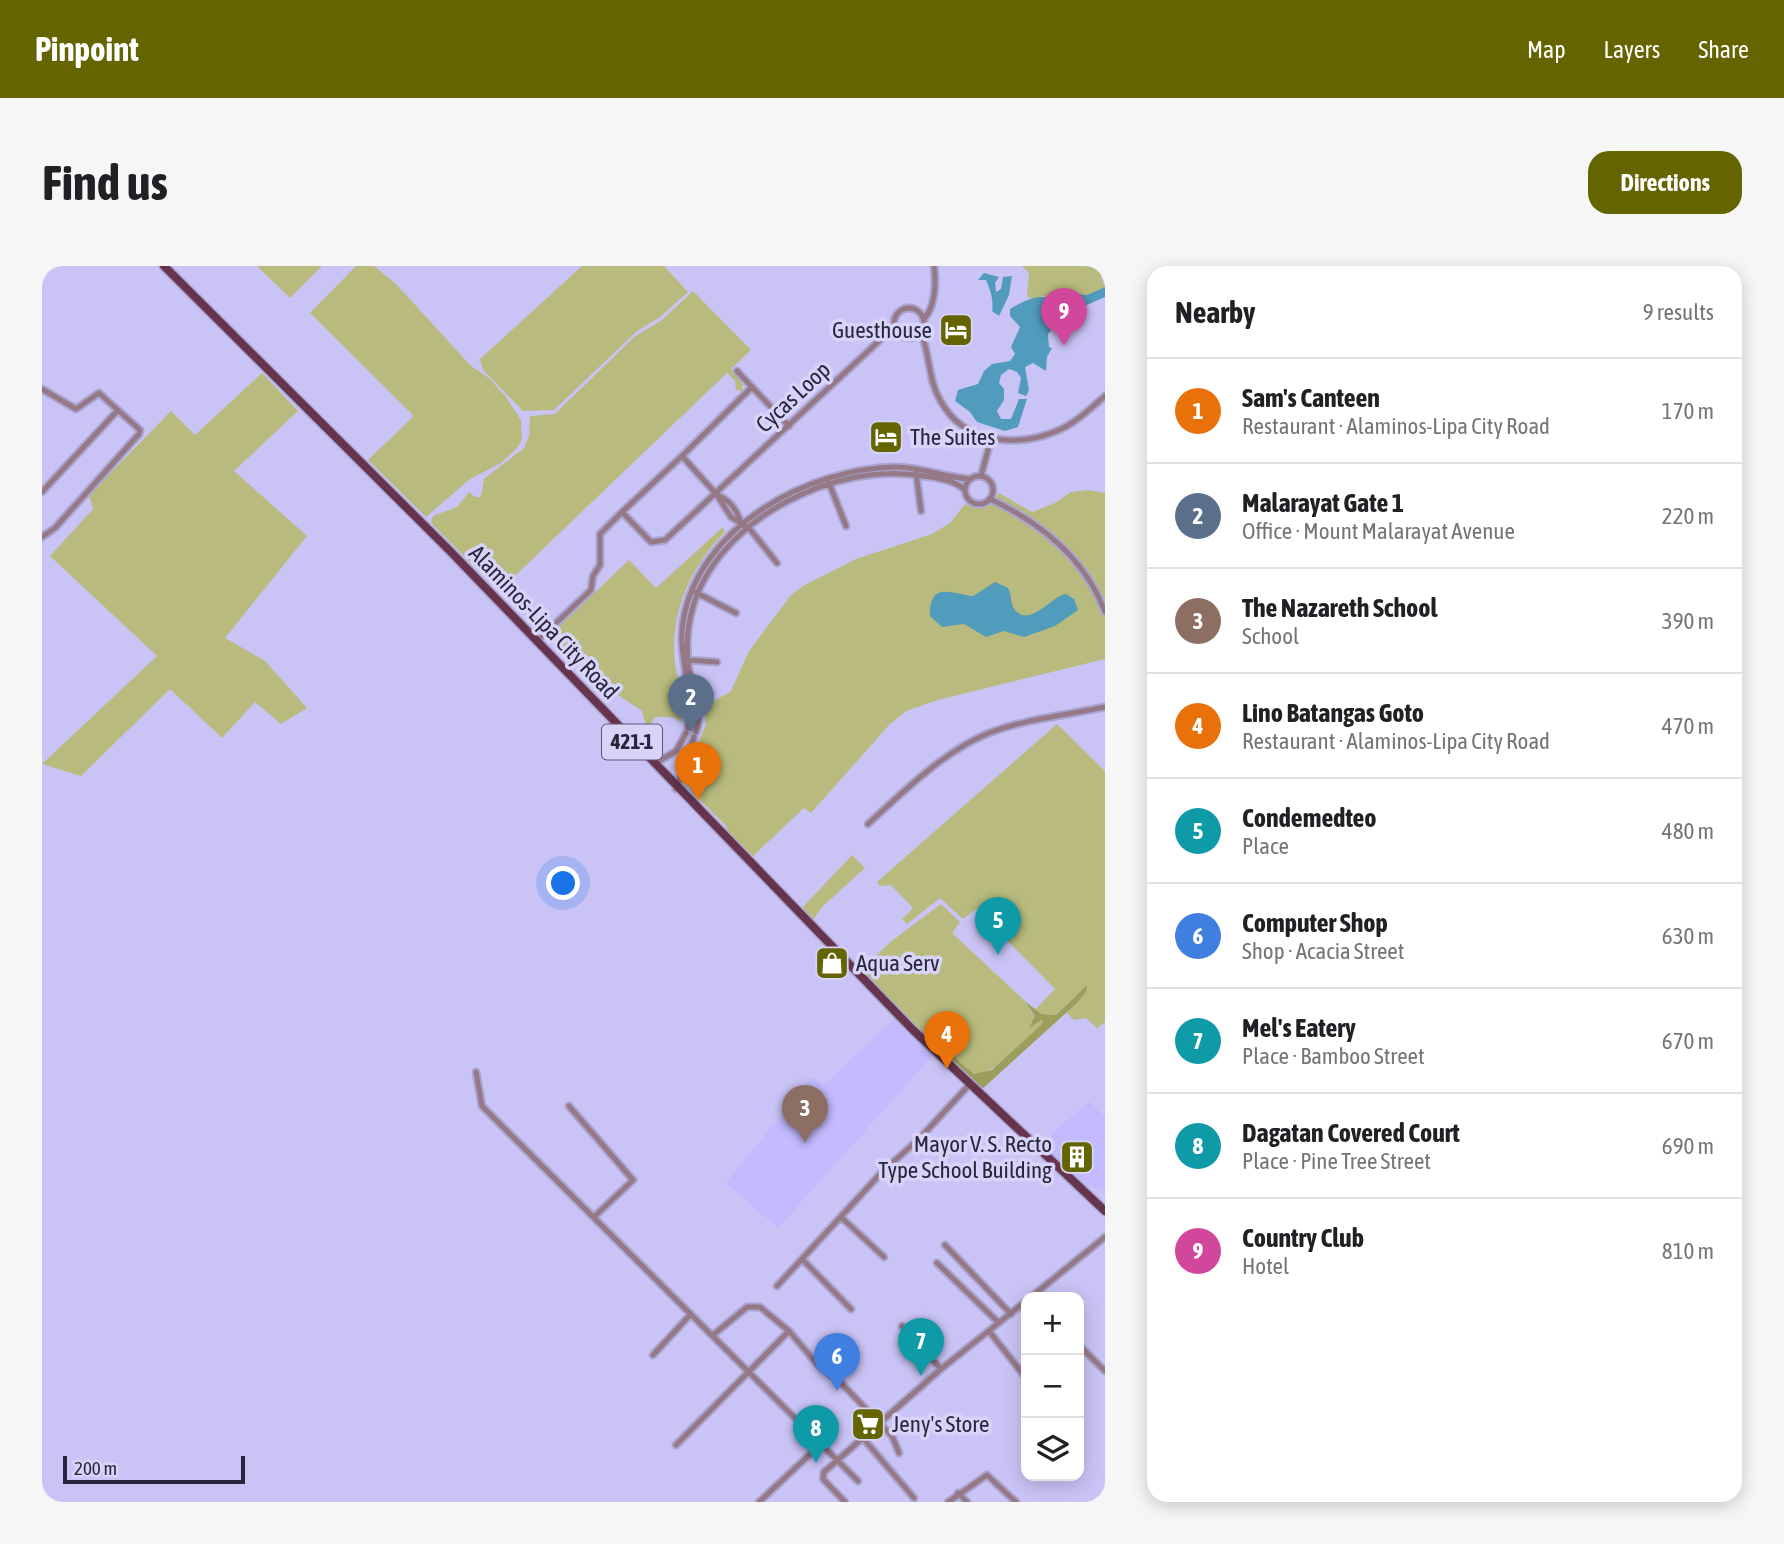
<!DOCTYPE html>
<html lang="en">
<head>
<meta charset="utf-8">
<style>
	:root { --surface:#fff; --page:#f6f6f6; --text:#202124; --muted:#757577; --line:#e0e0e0; --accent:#646500 }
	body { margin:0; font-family:"Asap Condensed",sans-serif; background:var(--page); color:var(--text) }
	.controls { position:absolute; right:21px; bottom:21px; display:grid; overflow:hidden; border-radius:14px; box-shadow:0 4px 18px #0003 }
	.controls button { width:63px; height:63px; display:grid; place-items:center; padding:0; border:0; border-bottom:2px solid var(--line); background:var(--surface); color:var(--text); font:35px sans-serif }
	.scale { position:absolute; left:21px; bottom:18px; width:182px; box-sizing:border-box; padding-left:7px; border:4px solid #29253d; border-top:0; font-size:19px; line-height:24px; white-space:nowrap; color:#29253d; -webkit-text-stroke:5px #d7d3f9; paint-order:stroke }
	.you { position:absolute; left:522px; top:618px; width:24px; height:24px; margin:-18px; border:5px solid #fff; border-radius:50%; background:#1a73e8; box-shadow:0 0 0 10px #1a73e833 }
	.badge { display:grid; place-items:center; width:46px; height:46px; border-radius:50%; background:var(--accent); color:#fff; font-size:23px; font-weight:700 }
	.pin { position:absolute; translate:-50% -58px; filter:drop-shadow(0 2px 4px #0008) }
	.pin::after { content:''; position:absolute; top:37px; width:24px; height:21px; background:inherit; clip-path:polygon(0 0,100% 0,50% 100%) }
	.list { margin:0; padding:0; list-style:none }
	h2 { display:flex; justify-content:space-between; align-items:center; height:91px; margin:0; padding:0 28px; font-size:30px }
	h2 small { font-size:23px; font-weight:400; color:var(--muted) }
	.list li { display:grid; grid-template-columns:46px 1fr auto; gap:21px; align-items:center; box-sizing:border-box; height:105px; padding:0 28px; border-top:2px solid var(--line) }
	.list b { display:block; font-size:26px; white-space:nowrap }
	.list p { margin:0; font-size:23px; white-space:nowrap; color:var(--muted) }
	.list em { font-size:23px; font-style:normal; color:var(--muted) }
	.icon { flex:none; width:38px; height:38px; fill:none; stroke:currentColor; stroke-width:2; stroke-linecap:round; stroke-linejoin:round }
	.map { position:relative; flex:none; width:1063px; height:1236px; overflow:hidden; border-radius:21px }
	header { display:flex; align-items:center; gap:42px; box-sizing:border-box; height:98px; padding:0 35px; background:var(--accent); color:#fff }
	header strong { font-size:33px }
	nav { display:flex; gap:38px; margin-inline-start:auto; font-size:24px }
	.intro { display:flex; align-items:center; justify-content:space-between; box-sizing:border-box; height:168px; padding:0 42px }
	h1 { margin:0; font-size:49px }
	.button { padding:18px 32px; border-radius:21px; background:var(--accent); color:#fff; font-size:24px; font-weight:700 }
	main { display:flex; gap:42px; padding:0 42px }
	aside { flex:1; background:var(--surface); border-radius:21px; box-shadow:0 4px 18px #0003 }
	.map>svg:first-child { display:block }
	.built { fill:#c3baff }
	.green { fill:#b8bb7d }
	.forest { fill:#9c9e5b }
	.water { fill:#519bbd }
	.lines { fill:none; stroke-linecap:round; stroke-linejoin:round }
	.minor-casing { stroke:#aaa4d1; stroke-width:9 }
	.primary-casing { stroke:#aaa4d1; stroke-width:11 }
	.minor { stroke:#967986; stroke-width:5 }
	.primary { stroke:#66354d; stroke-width:8 }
	.labels { text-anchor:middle; stroke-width:7; stroke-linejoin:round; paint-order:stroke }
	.shield { fill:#d7d3f9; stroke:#5d5975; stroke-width:2 }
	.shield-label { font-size:21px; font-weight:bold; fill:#29253d }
	.poi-label { font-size:23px; fill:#29253d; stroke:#d7d3f9; text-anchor:start }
	.street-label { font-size:23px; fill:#29253d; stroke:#d7d3f9 }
</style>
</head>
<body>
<header>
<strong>Pinpoint</strong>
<nav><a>Map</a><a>Layers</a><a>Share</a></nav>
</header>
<div class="intro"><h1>Find us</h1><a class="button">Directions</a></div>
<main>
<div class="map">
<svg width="1063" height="1236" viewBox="0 0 1063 1236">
	<rect width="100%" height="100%" fill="#cac4f6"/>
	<path class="built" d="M854 751 893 787 736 962 684 917 771 810 782 819Z
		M1047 835 1063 851V919L1057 925 1049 918 1045 922 998 879Z"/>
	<path class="green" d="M215 0H280L248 32Z
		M314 0H332L354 18 429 100 447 112 464 131 479 154 480 174 475 182 459 197 428 213 384 251 326 194 372 150 268 47Z
		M540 0H622L646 26 618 51 594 66 512 144 481 145 441 104 438 93Z
		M980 0H1063L1059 11 1063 21 1045 29 1027 27 1016 35 1001 30 992 34 985 30 987 7Z
		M651 25 709 84 689 103 701 118 700 125 694 124 693 115 685 107 457 325 389 257 391 250 415 241 427 226 433 231H439L442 213 482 182 487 170 488 150 513 148 592 71 620 54Z
		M220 107 256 145 192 205 265 270 183 372 223 395 265 442 239 458 213 436 180 472 128 423 39 510 0 498 115 390 8 290 51 243 47 229 129 145 153 169Z
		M1045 224 1063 227V393L896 434 864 445 847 459 769 547 762 542 711 590 686 567 685 561 650 526 647 518V500L664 458 661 436 672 435 689 425 707 385 749 329 761 320 814 293 890 268 908 257 923 238C939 245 949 241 957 227L990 246 1013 237 1029 226Z
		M681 261 683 266C648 302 628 346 633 397 636 418 643 435 639 456L631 451H613L608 460H604L600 445 555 415 507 370 587 294 614 322Z
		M1015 458 1063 505V756L1055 762 1044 752 1032 754 1024 746 1044 726 1033 730 1014 749 999 748 993 744 1013 723 934 643 921 653 898 632 865 658 860 653 871 642 849 619 838 620 835 616Z
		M810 589 823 602 780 641 771 654 760 642Z
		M899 638 918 656 910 667 983 735 993 751 1001 753 999 759C986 772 946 818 927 806 916 799 909 787 898 779L895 782 820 704 847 677Z"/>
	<path class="forest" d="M1045 719 1044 726 1035 737 939 824 895 782 897 779 932 808 950 804 999 759 1001 753 987 762 993 750 983 735 999 748 1014 749Z"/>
	<path class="water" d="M942 7 957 11 953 17 954 26 959 23 961 11 970 10 967 29 957 50 950 45C952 33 948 24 944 14H936Z
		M1063 21V31L1040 41 1026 38 1027 45 1006 68 1007 81 1010 82 1005 91 1004 105 991 97 983 101 987 124 984 130 976 127 979 112 975 106 967 103 959 109 957 117 962 123V134L955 145 959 153H969L977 133H985L976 161 963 165 935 156 928 146 913 135 916 124 936 118 942 105 950 98 968 95 973 88 969 81 978 61 968 50V43C983 34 999 26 1014 35L1027 27 1045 29Z
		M953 316 966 322C970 329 968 338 973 344 989 362 1009 330 1024 328L1032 333 1036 344 1013 360 982 371 962 365 944 371 922 358 900 361 888 350C887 314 911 328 931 330Z"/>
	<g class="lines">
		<g class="minor-casing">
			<path id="minor" d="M0 3 3 0
				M852 57a15 15 0 1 1 30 0a15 15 0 1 1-30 0Z
				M882 53C894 39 894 17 892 0
				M879 67C888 88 886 113 898 134 923 181 983 183 1025 160 1039 152 1051 140 1063 130
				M695 105 710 121
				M0 123 34 143 57 127 98 164 97 168 13 262 0 271
				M640 190 580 246 609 276 623 274 852 61
				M874 206 879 245
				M923 224a14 14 0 1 1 28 0a14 14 0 1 1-28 0Z
				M939 210 949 173
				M787 217 804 260
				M0 226 76 144
				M675 229C688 234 695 244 699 257
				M948 233C999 257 1043 292 1063 346
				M735 297 707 262 689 251 675 229 640 190 710 121 747 160
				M653 326 694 347
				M494 376 549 324 551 310 558 299V268L580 246
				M644 394 675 396
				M646 462C654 428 635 392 641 356 656 261 765 203 853 201 879 201 902 211 927 213
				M654 466C661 445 651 424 647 403 644 384 645 363 650 344 674 254 793 194 882 210 896 212 911 214 922 223
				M612 498 634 485 644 467
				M634 523 652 471
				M826 558C861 526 902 485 947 467 983 453 1025 449 1063 441
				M434 806 440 840 816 1215
				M527 840 591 914 552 951
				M799 951 842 991
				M903 979 969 1048
				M760 993 809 1043
				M895 997 957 1057
				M735 1020 840 906 878 872 928 818
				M989 1031 1063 971
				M860 1060 899 1103
				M947 1065 984 1112
				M671 1069 705 1041H718L747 1065 775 1098 801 1119 850 1170 857 1187
				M1037 1079 1063 1105
				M611 1089 649 1048
				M820 1171 872 1232
				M634 1179 747 1065
				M916 1227 925 1236
				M717 1236 780 1177
				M803 1236 781 1213 782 1206 899 1103 984 1035
				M906 1236 945 1209 974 1236"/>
		</g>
		<g class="primary-casing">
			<path id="primary" d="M122 0 407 284 871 764 1063 945"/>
		</g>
		<use href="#minor" class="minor"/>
		<use href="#primary" class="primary"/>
	</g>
	<defs>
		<g id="hotel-square" transform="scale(1.75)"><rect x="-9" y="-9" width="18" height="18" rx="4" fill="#646500" stroke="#d7d3f9"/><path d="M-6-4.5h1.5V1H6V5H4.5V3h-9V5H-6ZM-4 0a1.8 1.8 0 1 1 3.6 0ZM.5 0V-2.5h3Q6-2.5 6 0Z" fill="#fff"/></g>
		<g id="shop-square" transform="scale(1.75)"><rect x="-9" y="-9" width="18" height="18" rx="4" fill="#646500" stroke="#d7d3f9"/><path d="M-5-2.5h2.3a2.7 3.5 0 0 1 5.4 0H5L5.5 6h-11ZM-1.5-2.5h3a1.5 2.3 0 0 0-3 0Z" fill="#fff"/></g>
		<g id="building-square" transform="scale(1.75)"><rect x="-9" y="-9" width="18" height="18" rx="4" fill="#646500" stroke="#d7d3f9"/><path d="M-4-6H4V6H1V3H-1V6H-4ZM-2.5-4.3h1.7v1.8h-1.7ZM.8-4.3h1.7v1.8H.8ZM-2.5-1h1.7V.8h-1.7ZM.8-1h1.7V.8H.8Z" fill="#fff"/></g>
		<g id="supermarket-square" transform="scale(1.75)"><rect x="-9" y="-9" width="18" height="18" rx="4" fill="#646500" stroke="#d7d3f9"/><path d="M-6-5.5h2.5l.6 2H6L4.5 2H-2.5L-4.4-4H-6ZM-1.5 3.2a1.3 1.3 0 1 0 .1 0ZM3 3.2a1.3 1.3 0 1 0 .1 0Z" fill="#fff"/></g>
	</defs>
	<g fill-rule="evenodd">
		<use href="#hotel-square" x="914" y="64"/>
		<use href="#hotel-square" x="844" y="171"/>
		<use href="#shop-square" x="790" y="697"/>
		<use href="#building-square" x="1035" y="891"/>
		<use href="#supermarket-square" x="826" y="1158"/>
	</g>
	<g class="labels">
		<rect class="shield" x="560" y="458.5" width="60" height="35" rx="5"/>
		<g class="shield-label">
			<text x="590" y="483">421-1</text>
		</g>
		<g class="poi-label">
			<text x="890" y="72" text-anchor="end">Guesthouse</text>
			<text x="868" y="179">The Suites</text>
			<text x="814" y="705">Aqua Serv</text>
			<text x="1010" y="886" text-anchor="end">Mayor V. S. Recto<tspan x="1010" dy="26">Type School Building</tspan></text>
			<text x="850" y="1166">Jeny's Store</text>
		</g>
		<g class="street-label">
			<text transform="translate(751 131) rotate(-43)" y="8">Cycas Loop</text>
			<text transform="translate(502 356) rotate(46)" y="8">Alaminos-Lipa City Road</text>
		</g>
	</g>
</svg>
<div class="controls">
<button>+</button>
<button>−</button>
<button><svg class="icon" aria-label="layers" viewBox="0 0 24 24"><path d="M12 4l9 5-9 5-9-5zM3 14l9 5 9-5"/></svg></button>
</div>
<div class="scale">200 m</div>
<div class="you"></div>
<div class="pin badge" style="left:656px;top:534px;background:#e8710a">1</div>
<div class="pin badge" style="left:649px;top:466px;background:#5c6f8a">2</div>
<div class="pin badge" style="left:763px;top:877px;background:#8d6e63">3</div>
<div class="pin badge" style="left:905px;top:803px;background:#e8710a">4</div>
<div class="pin badge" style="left:956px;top:689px;background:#0f9aa8">5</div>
<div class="pin badge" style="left:795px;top:1125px;background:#3f7fe0">6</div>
<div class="pin badge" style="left:879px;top:1110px;background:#0f9aa8">7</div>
<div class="pin badge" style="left:774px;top:1197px;background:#0f9aa8">8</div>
<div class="pin badge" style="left:1022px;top:80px;background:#d1479c">9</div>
</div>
<aside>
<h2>Nearby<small>9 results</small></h2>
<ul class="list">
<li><span class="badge" style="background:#e8710a">1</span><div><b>Sam's Canteen</b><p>Restaurant · Alaminos-Lipa City Road</p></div><em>170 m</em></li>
<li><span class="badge" style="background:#5c6f8a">2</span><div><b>Malarayat Gate 1</b><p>Office · Mount Malarayat Avenue</p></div><em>220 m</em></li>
<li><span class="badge" style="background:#8d6e63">3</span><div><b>The Nazareth School</b><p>School</p></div><em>390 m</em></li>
<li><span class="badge" style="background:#e8710a">4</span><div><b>Lino Batangas Goto</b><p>Restaurant · Alaminos-Lipa City Road</p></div><em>470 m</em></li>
<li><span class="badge" style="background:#0f9aa8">5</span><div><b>Condemedteo</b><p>Place</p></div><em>480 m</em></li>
<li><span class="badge" style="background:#3f7fe0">6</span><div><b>Computer Shop</b><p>Shop · Acacia Street</p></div><em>630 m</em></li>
<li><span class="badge" style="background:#0f9aa8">7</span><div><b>Mel's Eatery</b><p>Place · Bamboo Street</p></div><em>670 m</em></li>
<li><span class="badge" style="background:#0f9aa8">8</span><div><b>Dagatan Covered Court</b><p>Place · Pine Tree Street</p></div><em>690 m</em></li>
<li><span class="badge" style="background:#d1479c">9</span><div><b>Country Club</b><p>Hotel</p></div><em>810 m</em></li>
</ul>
</aside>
</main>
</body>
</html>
